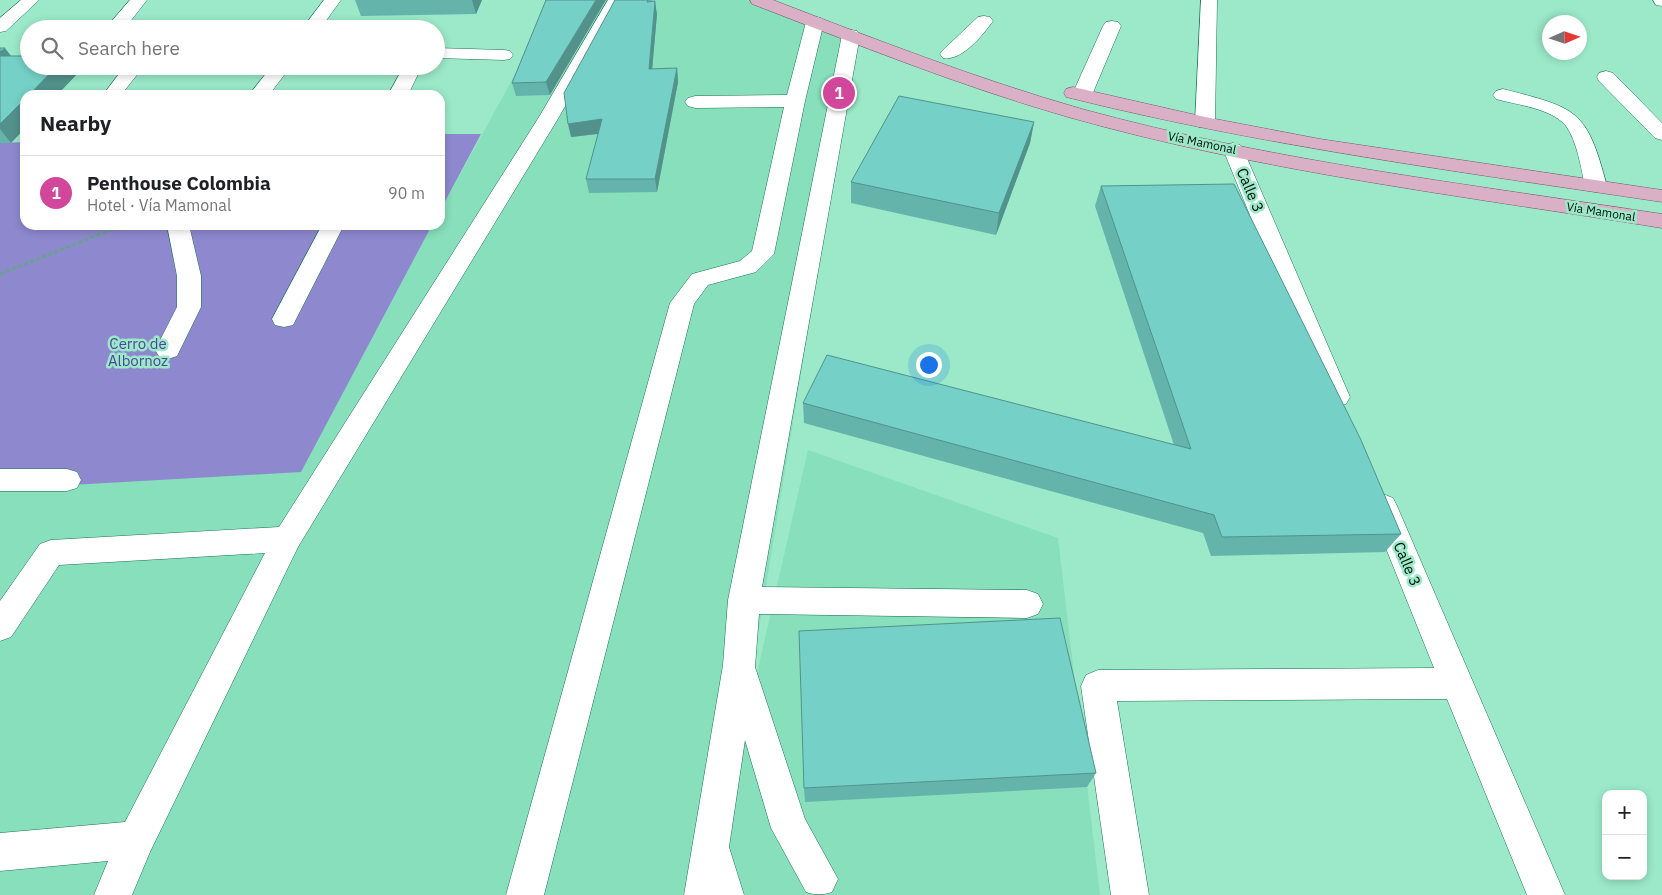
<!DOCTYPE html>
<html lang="en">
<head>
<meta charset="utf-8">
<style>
	:root { --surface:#fff; --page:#f6f6f6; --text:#202124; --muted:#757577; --line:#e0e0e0; --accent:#1a73e8 }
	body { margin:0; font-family:"IBM Plex Sans",sans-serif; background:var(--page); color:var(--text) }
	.controls { position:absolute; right:15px; bottom:15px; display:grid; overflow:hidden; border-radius:10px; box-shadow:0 2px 8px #0003 }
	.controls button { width:45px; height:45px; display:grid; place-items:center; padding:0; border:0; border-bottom:1px solid var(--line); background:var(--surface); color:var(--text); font:25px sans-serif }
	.compass { position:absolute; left:1542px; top:15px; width:45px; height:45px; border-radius:50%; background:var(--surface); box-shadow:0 2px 8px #0003; rotate:87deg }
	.you { position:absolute; left:928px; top:364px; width:18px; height:18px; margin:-12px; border:4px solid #fff; border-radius:50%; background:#1a73e8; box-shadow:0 0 0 8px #1a73e833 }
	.badge { display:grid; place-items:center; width:32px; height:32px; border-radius:50%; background:var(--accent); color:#fff; font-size:16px; font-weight:700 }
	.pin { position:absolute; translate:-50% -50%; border:2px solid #fff; box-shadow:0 1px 5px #0006 }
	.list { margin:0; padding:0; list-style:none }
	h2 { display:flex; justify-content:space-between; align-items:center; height:65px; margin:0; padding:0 20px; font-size:21px }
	h2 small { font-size:16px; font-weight:400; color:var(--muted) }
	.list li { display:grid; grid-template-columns:32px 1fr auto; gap:15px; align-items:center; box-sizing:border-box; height:75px; padding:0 20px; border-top:1px solid var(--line) }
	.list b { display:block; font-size:19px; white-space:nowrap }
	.list p { margin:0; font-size:16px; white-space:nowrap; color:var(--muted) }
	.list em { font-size:16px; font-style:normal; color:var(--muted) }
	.icon { flex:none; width:28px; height:28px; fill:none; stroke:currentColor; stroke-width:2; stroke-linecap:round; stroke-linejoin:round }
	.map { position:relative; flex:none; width:1662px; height:895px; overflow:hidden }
	.search { position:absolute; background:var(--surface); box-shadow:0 2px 8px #0003; left:20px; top:20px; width:425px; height:55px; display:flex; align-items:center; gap:12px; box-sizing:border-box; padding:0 18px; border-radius:28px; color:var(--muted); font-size:19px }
	.panel { position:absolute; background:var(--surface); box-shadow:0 2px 8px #0003; left:20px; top:90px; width:425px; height:140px; border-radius:15px }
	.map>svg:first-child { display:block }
	.built { fill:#87dfbb }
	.forest { fill:#8e89cf }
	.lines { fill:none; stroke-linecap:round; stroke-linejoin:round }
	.minor-casing { stroke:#1e7156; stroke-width:1 }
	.major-casing { stroke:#7d566b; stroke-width:1 }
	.path { stroke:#68a28a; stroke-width:3; stroke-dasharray:4 2.5; stroke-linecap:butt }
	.minor { fill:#fff; fill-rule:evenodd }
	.major { fill:#d9b0c6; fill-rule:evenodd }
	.wall { fill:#65b4ab }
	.shaded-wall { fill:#52928b }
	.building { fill:#75d1c7; stroke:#52928b }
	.labels { text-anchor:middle; stroke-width:5; stroke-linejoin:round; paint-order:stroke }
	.far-street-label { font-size:12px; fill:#001008; stroke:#9be9c9 }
	.street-label { font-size:15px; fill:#001008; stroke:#9be9c9 }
	.park-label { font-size:15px; fill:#514499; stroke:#9be9c9 }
</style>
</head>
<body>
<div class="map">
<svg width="1662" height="895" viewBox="0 0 1662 895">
	<rect width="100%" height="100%" fill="#9be9c9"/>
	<path class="built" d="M556 0H746L856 42 737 761 808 450 1058 538 1100 895H0V489L432 225H440V211Z"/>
	<path class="forest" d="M440 134H481L440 211Z
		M25 142V225H432L301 472 0 489V143Z"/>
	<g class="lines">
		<g class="minor-casing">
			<path id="minor" d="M21 0H39L6 31 0 32V18Z
				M130 0H147L129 23 130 29H112L111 22Z
				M324 0H341L320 29H302Z
				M608 0H624L559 117 298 547 150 852 132 895H94L108 861 0 871V833L125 822 265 553 59 565 11 637 0 641V601L40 544 51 540 279 527 539 117Z
				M1201 0H1217L1215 123 1212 127H1198L1195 123Z
				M1653 0H1662V6L1656 5Z
				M984 16 990 17 993 21C983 35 961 62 943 58L940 54 943 50 978 17Z
				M815 17 821 18 824 22 805 101 774 254 756 272 708 285 694 304 544 895H506L670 303 692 274 740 261 752 251 784 107 695 108 688 106 685 102 688 98 695 96 787 95 806 22 809 18Z
				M1112 21 1118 22 1121 26 1092 95 1089 99H1075L1072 95 1103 26 1106 22Z
				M851 30 857 31 860 35 762 587 1027 590 1038 594 1043 604 1038 614 1027 618 759 614 755 667 805 819 838 879 832 892C824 895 814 895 806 892L771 828 745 740 729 847 744 895H684L723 665 728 600 842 35 845 31Z
				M436 48 504 50 510 51 513 55 510 59 504 60 436 58Z
				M125 66H144L121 95H103Z
				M272 66H291L269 95H249Z
				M404 66H422L408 95H388Z
				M1606 71 1613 73 1662 123V140L1655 138 1599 81 1597 77 1599 73Z
				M1503 89C1577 108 1587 109 1607 186L1603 190 1596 192 1589 190 1585 186C1581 168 1577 141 1566 126 1551 108 1517 105 1496 99L1493 95 1496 91Z
				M1233 143 1240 145 1243 149 1350 397 1346 404 1337 407 1328 404 1324 397 1223 149 1226 145Z
				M167 225H189L201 276V307L177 356 168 359 159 356 155 350 177 307V276Z
				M322 225H344L293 325 284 327 275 325 272 319Z
				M0 469H67L77 472 81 480 77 488 67 491H0Z
				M1383 494 1393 498 1397 506 1565 895H1527L1447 699 1117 701 1149 895H1111L1081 686 1086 675 1098 670 1434 668 1369 506 1373 498Z"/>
		</g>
		<g class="major-casing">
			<path id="major" d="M750 0H773C875 39 977 79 1082 109 1271 161 1468 184 1662 214V228C1464 196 1262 172 1068 117 960 86 856 44 752 4Z
				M1073 87 1205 117 1320 139 1662 190V202C1462 172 1262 146 1066 97L1064 93 1066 89Z"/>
		</g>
		<path class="path" d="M0 274 123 225"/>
		<use href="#minor" class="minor"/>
		<use href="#major" class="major"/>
	</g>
	<path class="wall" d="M355 0H482L476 14 361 16Z
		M546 0 550 95 516 96 512 83Z
		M615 0H652V2L657 14 652 69 677 68 678 82 657 192 589 193 586 179 598 134 571 137Z
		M0 48 11 56 29 66H75L79 72 11 143H0Z
		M1034 122 1030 143 996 235 851 203V182Z
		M1101 186 1401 534 1385 552 1211 556 1203 533 804 423 803 403 1174 445 1095 206Z
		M1096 773 1087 787 805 802 804 788Z"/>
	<path class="shaded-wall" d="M472 0H482L476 14Z
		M596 0H606L550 95 546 82Z
		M655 1 657 14 651 82 649 69Z
		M5 48 17 64 0 61V52Z
		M57 66H75L79 72 57 95H29Z
		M677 68 678 82 657 192 655 179Z
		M25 99V128L11 143 0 129V124Z
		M602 119 605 133 571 137 568 124Z
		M1034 122 1030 143 996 235 999 213Z"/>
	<path class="building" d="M546 0H596L546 82 512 83Z
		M615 0H648L647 2 655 1 649 69 677 68 655 179H586L602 119 568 124 564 93Z
		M0 48H5L0 52Z
		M0 56H29V66H57L29 95H25V99L0 124Z
		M899 96 1034 122 999 213 851 182Z
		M1234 184 1361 440 1401 534 1222 537 1214 515 803 403 827 355 1191 449 1101 186Z
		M1060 618 1096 773 804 788 799 631Z"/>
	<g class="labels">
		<g class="far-street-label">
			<text transform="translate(1202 143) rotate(12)" y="4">Vía Mamonal</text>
			<text transform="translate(1601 212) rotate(9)" y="4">Vía Mamonal</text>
		</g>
		<g class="street-label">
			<text transform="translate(1250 190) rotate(67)" y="5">Calle 3</text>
			<text transform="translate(1407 564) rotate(67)" y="5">Calle 3</text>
		</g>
		<g class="park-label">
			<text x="138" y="349">Cerro de<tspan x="138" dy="17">Albornoz</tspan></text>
		</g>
	</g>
</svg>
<div class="controls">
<button>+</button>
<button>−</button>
</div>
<svg class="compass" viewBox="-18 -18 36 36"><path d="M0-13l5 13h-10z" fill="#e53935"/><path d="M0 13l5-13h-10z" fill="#757577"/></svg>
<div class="you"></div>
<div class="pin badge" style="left:839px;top:93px;background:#d1479c">1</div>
<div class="search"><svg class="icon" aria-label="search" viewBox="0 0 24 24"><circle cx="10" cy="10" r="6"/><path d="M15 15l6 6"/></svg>Search here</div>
<section class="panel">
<h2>Nearby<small></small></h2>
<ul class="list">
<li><span class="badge" style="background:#d1479c">1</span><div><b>Penthouse Colombia</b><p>Hotel · Vía Mamonal</p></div><em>90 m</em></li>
</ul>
</section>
</div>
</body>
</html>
